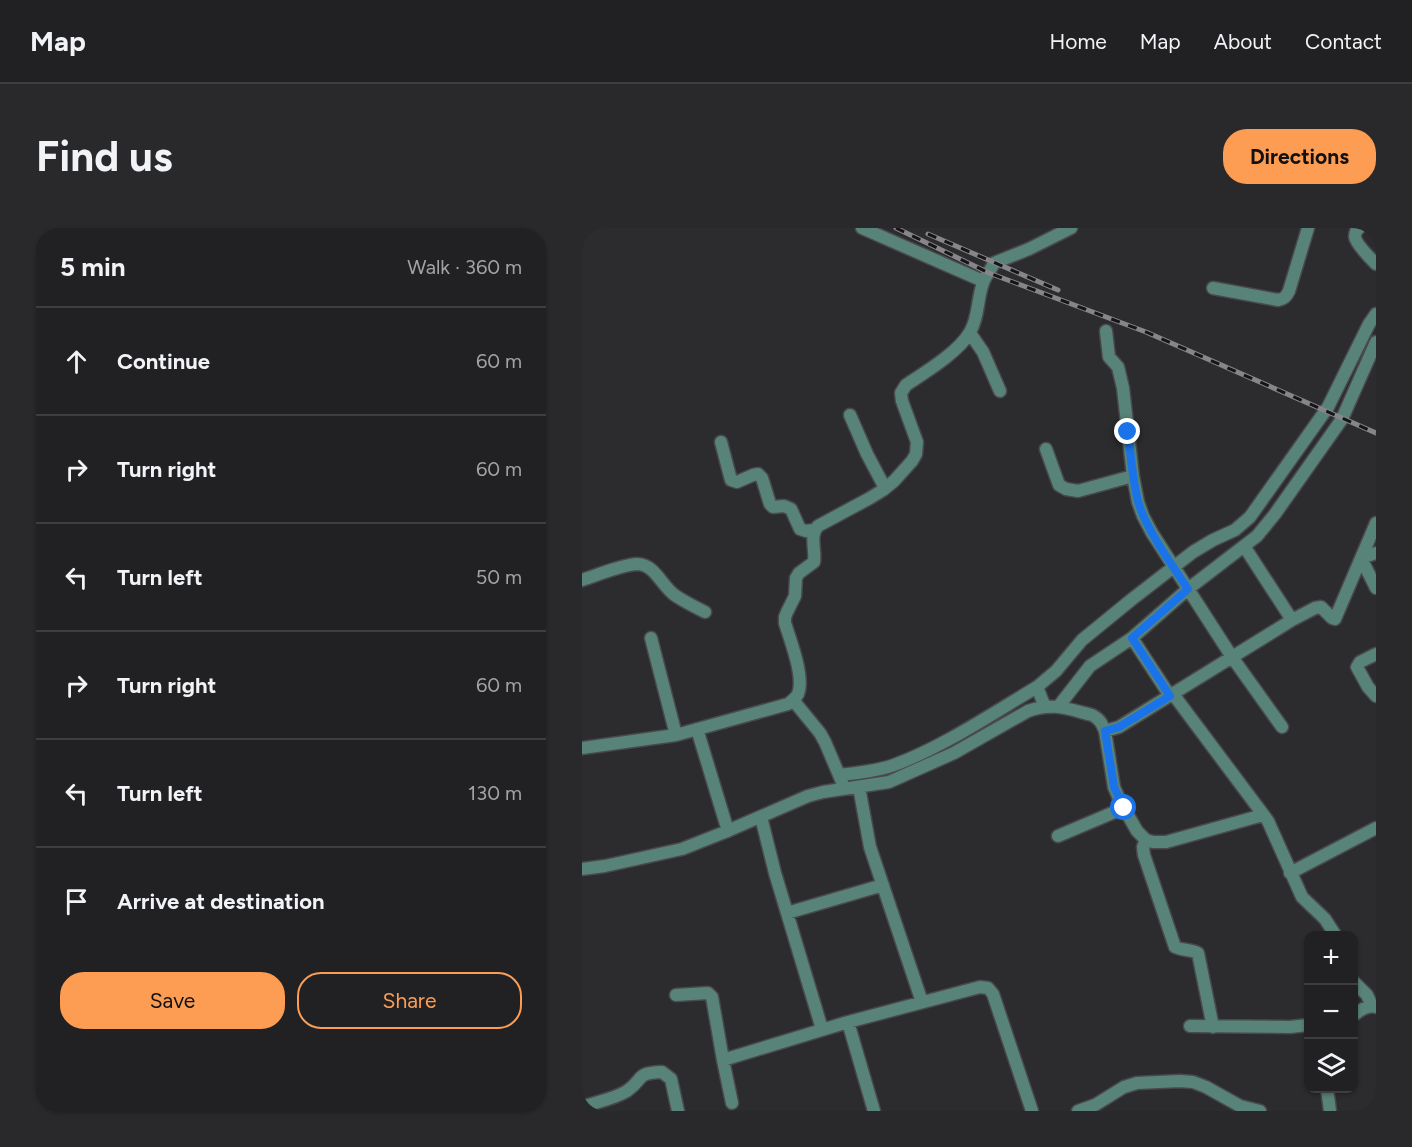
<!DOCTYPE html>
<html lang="en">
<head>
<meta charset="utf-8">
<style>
	:root { --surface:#212123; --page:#29292b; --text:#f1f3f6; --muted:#a2a3a6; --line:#3e3e41; --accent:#fc9d53 }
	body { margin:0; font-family:Figtree,sans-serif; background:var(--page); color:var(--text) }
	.controls { position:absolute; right:18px; bottom:18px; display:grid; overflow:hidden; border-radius:12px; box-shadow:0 2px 4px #0004 }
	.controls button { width:54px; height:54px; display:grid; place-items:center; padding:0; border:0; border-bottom:2px solid var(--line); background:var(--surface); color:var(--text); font:30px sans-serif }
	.stop { position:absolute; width:18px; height:18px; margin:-14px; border:4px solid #1a73e8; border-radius:50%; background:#fff }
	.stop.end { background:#1a73e8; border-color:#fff; box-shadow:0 2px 6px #0008 }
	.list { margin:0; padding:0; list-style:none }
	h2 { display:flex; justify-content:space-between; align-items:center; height:78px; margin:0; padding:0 24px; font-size:26px }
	h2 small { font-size:20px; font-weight:400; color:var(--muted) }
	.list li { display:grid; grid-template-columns:39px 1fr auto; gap:18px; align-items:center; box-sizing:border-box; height:108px; padding:0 24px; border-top:2px solid var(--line) }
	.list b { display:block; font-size:22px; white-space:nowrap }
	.list em { font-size:20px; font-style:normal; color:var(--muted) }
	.actions { display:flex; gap:12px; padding:18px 24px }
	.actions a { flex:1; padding:14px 0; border:2px solid var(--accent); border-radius:24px; text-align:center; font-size:21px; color:var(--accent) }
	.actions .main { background:var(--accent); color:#111 }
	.icon { flex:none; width:33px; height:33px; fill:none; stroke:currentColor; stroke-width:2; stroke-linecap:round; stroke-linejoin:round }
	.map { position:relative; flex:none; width:794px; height:883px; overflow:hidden; border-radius:24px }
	header { display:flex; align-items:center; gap:36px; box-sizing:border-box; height:84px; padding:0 30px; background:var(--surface); border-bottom:2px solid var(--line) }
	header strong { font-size:28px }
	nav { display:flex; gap:33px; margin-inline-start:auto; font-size:21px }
	.intro { display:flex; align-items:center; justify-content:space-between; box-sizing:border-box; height:144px; padding:0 36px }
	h1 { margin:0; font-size:42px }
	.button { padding:15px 27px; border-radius:24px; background:var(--accent); color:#111; font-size:21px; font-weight:700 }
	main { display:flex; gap:36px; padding:0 36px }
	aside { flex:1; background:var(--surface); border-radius:24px; box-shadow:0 2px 4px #0004 }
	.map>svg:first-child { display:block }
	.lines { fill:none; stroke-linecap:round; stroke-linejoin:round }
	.minor-casing { stroke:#49494c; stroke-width:15 }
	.minor { stroke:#588379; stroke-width:12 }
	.rail-casing { stroke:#868588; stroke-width:5 }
	.rail { stroke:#151416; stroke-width:3; stroke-dasharray:9; stroke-linecap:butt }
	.route { stroke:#1a73e8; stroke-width:8 }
</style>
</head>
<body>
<header>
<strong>Map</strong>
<nav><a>Home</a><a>Map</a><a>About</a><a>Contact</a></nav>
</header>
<div class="intro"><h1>Find us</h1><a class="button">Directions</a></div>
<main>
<aside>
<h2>5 min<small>Walk · 360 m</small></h2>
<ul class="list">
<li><svg class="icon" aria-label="ahead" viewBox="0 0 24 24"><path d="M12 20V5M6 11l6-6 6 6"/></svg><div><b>Continue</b></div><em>60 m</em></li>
<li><svg class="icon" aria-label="right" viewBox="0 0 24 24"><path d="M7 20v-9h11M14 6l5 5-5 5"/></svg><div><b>Turn right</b></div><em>60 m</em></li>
<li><svg class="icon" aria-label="left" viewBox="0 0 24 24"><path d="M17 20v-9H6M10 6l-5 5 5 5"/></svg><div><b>Turn left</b></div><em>50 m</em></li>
<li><svg class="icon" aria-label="right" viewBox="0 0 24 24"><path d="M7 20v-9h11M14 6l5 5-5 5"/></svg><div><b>Turn right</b></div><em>60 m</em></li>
<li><svg class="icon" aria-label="left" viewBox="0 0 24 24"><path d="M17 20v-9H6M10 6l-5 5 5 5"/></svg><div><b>Turn left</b></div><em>130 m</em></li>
<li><svg class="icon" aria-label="arrive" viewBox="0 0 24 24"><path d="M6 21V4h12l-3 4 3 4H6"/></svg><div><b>Arrive at destination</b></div></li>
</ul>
<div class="actions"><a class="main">Save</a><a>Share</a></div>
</aside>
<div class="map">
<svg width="794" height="883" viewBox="0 0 794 883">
	<rect width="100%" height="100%" fill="#2c2c2f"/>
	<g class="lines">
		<g class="minor-casing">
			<path id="minor" d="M280 0 401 53
				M777 0C774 3 773 4 773 9 774 16 789 31 794 36
				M631 60 696 72C702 71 704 69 707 63L726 0
				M524 103 527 129 536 139 541 160 551 248 556 274 561 288 570 305 650 429 700 499
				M388 105 401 124 418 163
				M268 187 285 226 303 260
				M139 214 149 252 155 254 171 247 176 246 180 250 188 276 191 279 202 278 209 281 218 301 224 303 232 302
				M464 221 477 257 484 261 496 263 551 248
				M662 318 710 392
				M794 325 779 330 794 360
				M0 352C16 347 38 337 55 336 73 336 80 359 94 368 103 374 113 379 123 384
				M69 410 94 507
				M550 410 588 468
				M794 426 778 434 775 439 786 459 794 468
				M591 466 686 593 720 669 743 691 754 708
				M211 472 238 505 243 514 260 554
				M463 479 455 459 474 443 500 412 549 372 611 324 631 312 653 302 668 289 746 179 787 96 794 86
				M476 479 508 438 550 410 606 361 675 308 693 286 760 191 794 114
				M115 501 146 603
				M523 503 532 559 538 573 555 603 564 612 571 614H584L681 587
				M0 520 94 507 206 476C210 473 214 470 216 466 223 449 208 412 203 395V389L205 384 213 368 214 350 217 345 232 334C234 322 227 308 236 298L288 270 301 262 312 253 330 233 334 226 335 214 320 173 319 165 324 157C342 145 377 124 388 104 397 89 395 71 401 55 403 48 409 42 412 35L447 21 489 0
				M257 547C276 545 295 543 312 537 361 519 411 485 455 459
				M277 559 288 619 340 774
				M179 589 193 645 240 801
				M476 608 542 580
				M564 612 561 619 562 627 593 719C602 723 608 721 616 725L631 799
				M0 641 23 638 100 621 143 604 226 568 241 564 307 554 372 525 446 483C471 474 486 481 510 487 518 491 520 496 523 503L537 499 710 392 733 380 739 379 750 390 753 391 794 295
				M708 645 794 600
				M205 685 301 657
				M772 754 785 767 790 778
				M94 767 126 765 130 769 141 832 150 875
				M772 787C778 782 786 777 794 779
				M266 794 292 883
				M608 798 708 799 726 797
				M141 832 266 794 398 759 406 760 411 766 450 883
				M745 860 748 883
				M0 879C14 874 32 871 45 863 63 850 53 845 80 844L89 851 96 883
				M496 883 513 877 542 859 555 855 598 853 611 854 624 859 658 878 678 883"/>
		</g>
		<use href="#minor" class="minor"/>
		<g class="rail-casing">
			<path id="rail" d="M314 0 407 45 564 104 794 205
				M346 6 476 62"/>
		</g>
		<use href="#rail" class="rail"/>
	</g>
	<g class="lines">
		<path class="route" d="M542 580 532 559 523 503 537 499 588 468 550 410 606 361C590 337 563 300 556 273 550 250 549 227 546 204"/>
	</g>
</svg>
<div class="controls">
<button>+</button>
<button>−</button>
<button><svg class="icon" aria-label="layers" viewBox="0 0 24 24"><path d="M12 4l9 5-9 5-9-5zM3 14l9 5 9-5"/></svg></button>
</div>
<div class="stop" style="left:542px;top:580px"></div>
<div class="stop end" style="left:546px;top:204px"></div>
</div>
</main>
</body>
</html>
